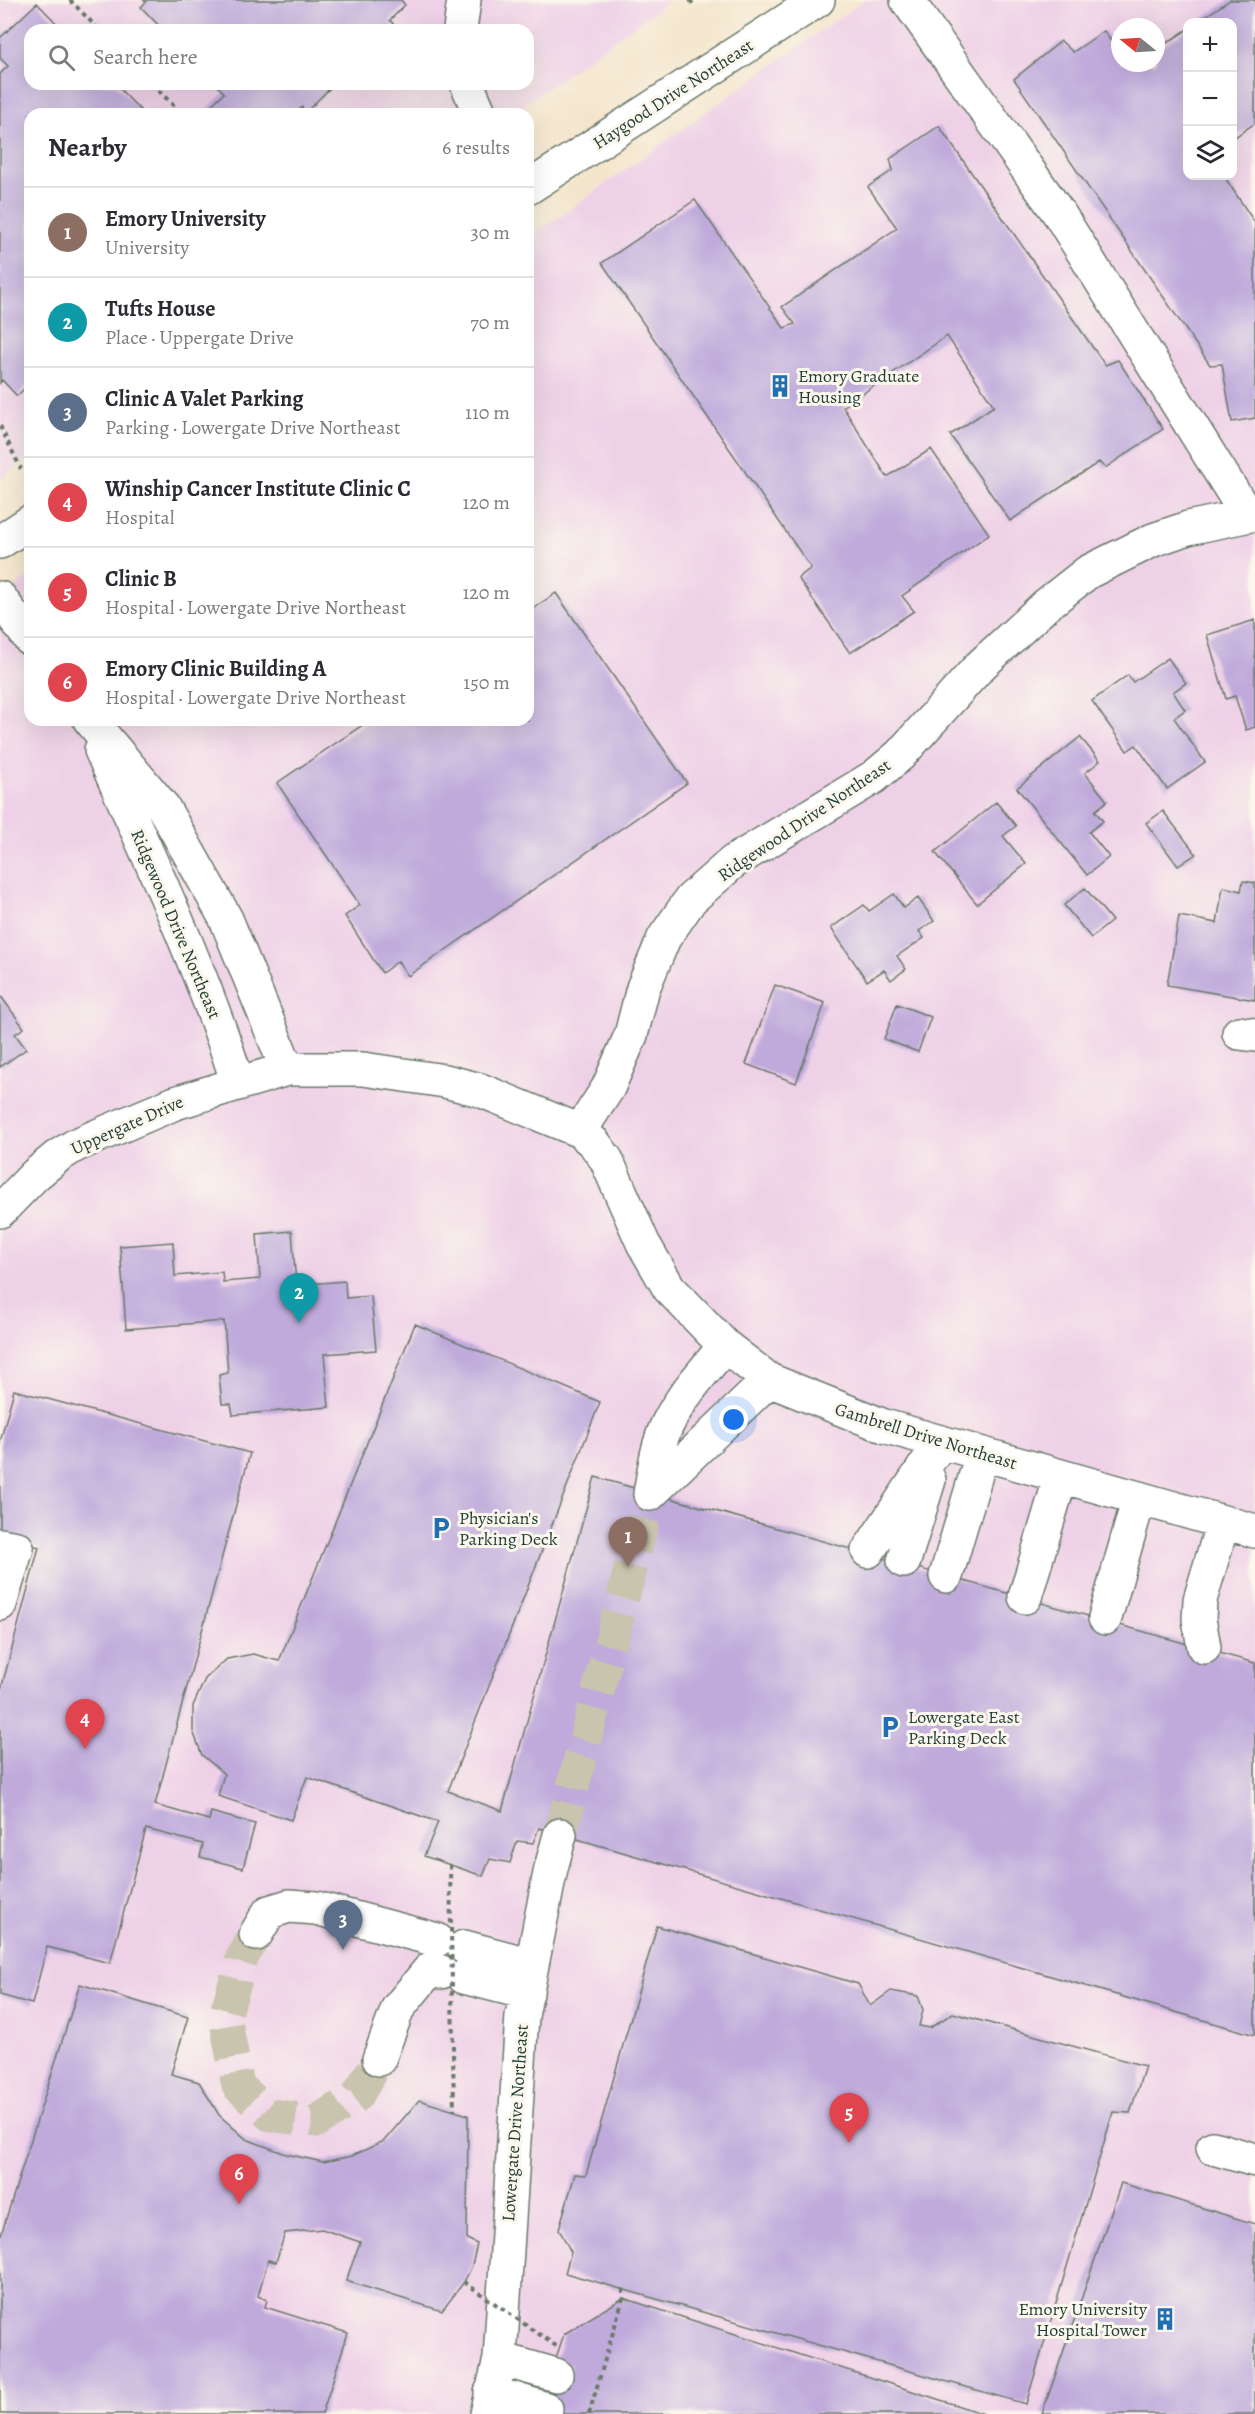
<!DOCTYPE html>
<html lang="en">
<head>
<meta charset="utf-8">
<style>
	:root { --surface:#fff; --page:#f2f2f3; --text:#2b2b33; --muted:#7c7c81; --line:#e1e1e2; --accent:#2563eb }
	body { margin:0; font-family:Alegreya,serif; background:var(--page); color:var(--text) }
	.controls { position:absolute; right:18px; top:18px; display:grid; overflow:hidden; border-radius:12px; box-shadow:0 6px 24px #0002 }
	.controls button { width:54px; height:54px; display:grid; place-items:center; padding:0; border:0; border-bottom:2px solid var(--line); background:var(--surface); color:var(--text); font:30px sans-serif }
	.compass { position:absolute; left:1111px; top:18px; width:54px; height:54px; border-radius:50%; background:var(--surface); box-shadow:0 6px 24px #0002; rotate:288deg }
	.you { position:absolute; left:734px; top:1420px; width:21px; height:21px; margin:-15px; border:4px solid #fff; border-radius:50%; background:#1a73e8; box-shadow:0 0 0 9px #1a73e833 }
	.badge { display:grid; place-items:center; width:39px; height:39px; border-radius:50%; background:var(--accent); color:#fff; font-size:20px; font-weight:700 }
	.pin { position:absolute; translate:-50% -50px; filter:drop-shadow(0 2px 3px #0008) }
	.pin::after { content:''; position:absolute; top:32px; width:21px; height:18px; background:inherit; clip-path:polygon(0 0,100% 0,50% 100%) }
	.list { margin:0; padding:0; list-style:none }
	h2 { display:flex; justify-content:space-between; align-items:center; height:78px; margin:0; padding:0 24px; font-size:26px }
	h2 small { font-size:20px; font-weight:400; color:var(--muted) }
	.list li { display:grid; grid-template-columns:39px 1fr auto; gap:18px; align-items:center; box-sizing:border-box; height:90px; padding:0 24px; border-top:2px solid var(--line) }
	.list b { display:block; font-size:22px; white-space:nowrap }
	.list p { margin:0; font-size:20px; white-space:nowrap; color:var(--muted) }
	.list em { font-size:20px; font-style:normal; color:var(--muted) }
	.icon { flex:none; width:33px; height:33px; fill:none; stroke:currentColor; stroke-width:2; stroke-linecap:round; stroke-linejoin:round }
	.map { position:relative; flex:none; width:1255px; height:2414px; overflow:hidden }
	.search { position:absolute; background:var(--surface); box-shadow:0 6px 24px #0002; left:24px; top:24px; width:510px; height:66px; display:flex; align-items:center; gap:15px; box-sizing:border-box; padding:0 21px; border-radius:18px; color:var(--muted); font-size:22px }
	.panel { position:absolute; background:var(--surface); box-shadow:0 6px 24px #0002; left:24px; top:108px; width:510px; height:618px; border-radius:18px }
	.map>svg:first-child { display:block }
	.built { fill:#eed0e7; fill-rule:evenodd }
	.building { fill:#bfaadb }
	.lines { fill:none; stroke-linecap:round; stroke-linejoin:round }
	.minor-tunnel { stroke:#c9c4ae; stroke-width:33; stroke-dasharray:33 16; stroke-linecap:butt }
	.minor-casing { stroke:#6a786a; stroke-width:36 }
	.path { stroke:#6a786a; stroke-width:4; stroke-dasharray:4.5 4.5; stroke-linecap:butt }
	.minor { stroke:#fff; stroke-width:33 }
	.path-bridge { stroke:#6a786a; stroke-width:4; stroke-dasharray:4.5 4.5; stroke-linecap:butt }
	.labels { text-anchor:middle; stroke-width:6; stroke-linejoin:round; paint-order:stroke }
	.street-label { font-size:18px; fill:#1f3d34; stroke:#fbf7ec }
	.poi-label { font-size:18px; fill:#1f3d34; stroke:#fbf7ec; text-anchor:start }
</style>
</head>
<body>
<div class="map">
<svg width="1255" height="2414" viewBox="0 0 1255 2414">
	<rect width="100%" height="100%" fill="#fbf7ec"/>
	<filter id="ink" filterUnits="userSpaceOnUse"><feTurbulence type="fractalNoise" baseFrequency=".0167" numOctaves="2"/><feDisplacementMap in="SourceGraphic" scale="12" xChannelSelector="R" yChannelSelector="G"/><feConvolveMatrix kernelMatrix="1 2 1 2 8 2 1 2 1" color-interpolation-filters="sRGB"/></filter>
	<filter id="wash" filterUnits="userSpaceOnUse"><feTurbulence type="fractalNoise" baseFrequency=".008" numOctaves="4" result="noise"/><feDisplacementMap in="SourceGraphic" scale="24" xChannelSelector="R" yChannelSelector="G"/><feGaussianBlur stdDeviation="1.35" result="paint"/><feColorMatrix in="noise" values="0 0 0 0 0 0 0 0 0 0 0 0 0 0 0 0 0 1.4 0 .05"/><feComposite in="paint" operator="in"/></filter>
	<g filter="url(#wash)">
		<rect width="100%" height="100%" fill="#f4e6cd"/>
		<path class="built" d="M0 0H670L511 114H30V457L0 479ZM30 30H528V84H30Z
			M864 0H1255V2414H0V599L30 576V720H528V239ZM1188 22H1232V176H1188ZM1120 27H1156V63H1120Z"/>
		<g id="blocks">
			<path class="building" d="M144 0H401L405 5 390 20 394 25 389 30H163L141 7 146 2Z
				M1230 0H1255V123L1232 139V22H1197Z
				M37 3 63 30H30V84H115L144 114H30V383L17 396 2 380 0 383V74L8 66 0 58V38Z
				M1188 29V176H1224L1255 223V418L1232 422 1222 364 1210 365 1014 79 1061 41 1073 52 1104 31 1120 54V63H1126L1130 68 1137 63H1156V50Z
				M216 84H334L306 112 302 107 295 114H202L224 93Z
				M939 126 1105 365 1118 360 1163 429 1105 468 1099 462 1010 521 950 435 994 406 947 336 843 407 887 477 931 449 989 534 902 596 914 611 850 653 798 578 811 568 602 263 695 200 784 328 795 324 782 307 897 228 868 187 893 170 890 159Z
				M556 593 687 783 408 976 398 961 382 973 345 916 360 905 277 783 370 720H528V612Z
				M1255 620V727L1246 730 1235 696 1226 699 1207 635Z
				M1168 658 1186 683 1173 692 1185 710 1174 718 1205 762 1167 789 1136 745 1127 751 1092 701 1128 675 1133 682Z
				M1080 737 1100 761 1085 773 1107 801 1095 811 1103 821 1089 832 1109 857 1087 875 1017 788Z
				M996 802 1016 826 1003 836 1026 864 977 904 935 852Z
				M1163 811 1196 854 1178 866 1146 823Z
				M1243 881 1255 883V1000L1167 985 1179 916 1217 923 1223 887 1241 891Z
				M1085 888 1112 921 1091 938 1064 905Z
				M894 894 904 908 918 898 934 921 919 931 924 938 897 956 906 969 891 980 884 970 867 981 831 928 864 905 869 911Z
				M775 985 825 1003 796 1083 746 1064Z
				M0 995 24 1028 15 1034 26 1049 0 1067Z
				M897 1004 931 1017 918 1052 884 1039Z
				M292 1231 296 1285 345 1281 346 1298 371 1296 376 1350 324 1354 329 1407 233 1415 231 1404H222L219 1375 228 1373 224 1321 126 1329 120 1246 173 1242 175 1276 222 1272 223 1282 260 1279 257 1234Z
				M415 1324 600 1402 448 1791 502 1811 595 1477 1255 1663V2035L539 1828 533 1843 517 1841 510 1863 490 1859 483 1876 424 1856 438 1822 307 1777 291 1820 218 1796 224 1774 202 1755 193 1731V1706L205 1679 227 1659 253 1654 279 1661Z
				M14 1390 250 1453 155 1805 209 1820 211 1812 255 1824 243 1868 200 1857 203 1844 146 1829 110 1963 47 1947 32 2004 0 1995V1693L39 1547 0 1536V1442Z
				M657 1926 858 1984 870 2006 891 1991 918 1996 923 2010 919 2026 930 2028 953 2013 1145 2066 1130 2113 1113 2112 1026 2404 565 2273 571 2252 559 2229 575 2174 586 2175Z
				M80 1984 188 2017 171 2074 199 2082 219 2115 246 2139 286 2154 323 2162 352 2156 384 2141 419 2100 468 2115 467 2239 477 2244 472 2266 464 2282 442 2311 346 2281 360 2242 322 2229 285 2233 276 2262 268 2260 258 2296 267 2300 265 2307 348 2333 322 2414H0V2238Z
				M1121 2183 1255 2224V2414H1042Z
				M623 2298 984 2414H544L556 2375H568L571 2365 556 2358 564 2334Z"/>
		</g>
	</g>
	<g filter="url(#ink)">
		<use href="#blocks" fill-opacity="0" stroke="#6a786a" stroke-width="1.5"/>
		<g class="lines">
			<path class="minor-tunnel" d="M560 1835 650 1494
				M256 1934 242 1958 225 2017 238 2086 270 2115 317 2121 357 2096 379 2059"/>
			<g class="minor-casing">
				<path id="minor" d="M907 0 1060 215 1247 515
					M460 30 464 0
					M467 84 480 114
					M528 188 818 0
					M0 542 30 522
					M0 598 30 639
					M90 720 163 807 226 919 287 1069
					M101 750C150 860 202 968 238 1084
					M1239 1033 1255 1035
					M580 1131 608 1088 631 1035 643 988 664 938 691 899 733 862 874 777 900 755 980 666 1046 605 1088 572 1153 540 1188 528 1255 514
					M0 1211 35 1175 58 1156 76 1145 175 1103 287 1069H363L445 1081 480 1090 580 1131 594 1143 606 1159 643 1243 669 1288 725 1346 769 1380 884 1426 1255 1531
					M650 1494C654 1471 657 1446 667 1425 681 1396 704 1371 725 1346
					M650 1494 769 1380
					M0 1545 17 1548 0 1604
					M868 1551 941 1442
					M904 1561 929 1480
					M946 1576 982 1454
					M1025 1597 1061 1476
					M1105 1618 1139 1498
					M1204 1647 1199 1619 1200 1600 1223 1522
					M256 1934 269 1912 289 1906 316 1908 437 1940
					M464 1947 532 1965
					M464 1977 527 1993
					M379 2059 398 2008 430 1969 441 1972
					M1213 2148 1255 2160
					M500 2359 556 2375
					M491 2392 546 2409
					M487 2414 500 2359 522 2016 551 1868 560 1835"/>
			</g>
			<path class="path" d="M70 0 99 30
				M690 0 693 4
				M152 84 182 114
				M0 426 21 469
				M589 2414 623 2298V2288"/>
			<use href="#minor" class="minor"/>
			<path class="path-bridge" d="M450 1865 454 2111
				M464 2282 559 2348"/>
		</g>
	</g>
	<defs>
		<g id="building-bare" transform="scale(1.8)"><path d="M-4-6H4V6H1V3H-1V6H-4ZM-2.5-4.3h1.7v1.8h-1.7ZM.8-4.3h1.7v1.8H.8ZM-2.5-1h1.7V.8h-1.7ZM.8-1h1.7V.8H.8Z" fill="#1f6fb2" stroke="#fbf7ec" stroke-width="2.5" paint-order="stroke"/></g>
		<g id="parking-bare" transform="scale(1.8)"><path d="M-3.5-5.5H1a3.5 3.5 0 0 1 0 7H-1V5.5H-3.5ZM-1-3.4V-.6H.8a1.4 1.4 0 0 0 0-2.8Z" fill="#1f6fb2" stroke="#fbf7ec" stroke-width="2.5" paint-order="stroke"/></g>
	</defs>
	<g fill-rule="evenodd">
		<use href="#building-bare" x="780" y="386"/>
		<use href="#parking-bare" x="441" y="1528"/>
		<use href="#parking-bare" x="890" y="1727"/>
		<use href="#building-bare" x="1165" y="2319"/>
	</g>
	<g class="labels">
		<g class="street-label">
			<text transform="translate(673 94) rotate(-33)" y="6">Haygood Drive Northeast</text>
			<text transform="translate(804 820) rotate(-34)" y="6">Ridgewood Drive Northeast</text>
			<text transform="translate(176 924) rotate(67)" y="6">Ridgewood Drive Northeast</text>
			<text transform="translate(127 1125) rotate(-24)" y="6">Uppergate Drive</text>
			<text transform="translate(926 1436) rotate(17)" y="6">Gambrell Drive Northeast</text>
			<text transform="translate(515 2123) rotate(-86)" y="6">Lowergate Drive Northeast</text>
		</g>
		<g class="poi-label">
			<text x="798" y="382">Emory Graduate<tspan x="798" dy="21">Housing</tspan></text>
			<text x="459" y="1524">Physician's<tspan x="459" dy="21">Parking Deck</tspan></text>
			<text x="908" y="1723">Lowergate East<tspan x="908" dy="21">Parking Deck</tspan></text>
			<text x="1147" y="2315" text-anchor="end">Emory University<tspan x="1147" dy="21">Hospital Tower</tspan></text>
		</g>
	</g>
</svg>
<div class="controls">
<button>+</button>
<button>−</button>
<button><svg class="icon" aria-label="layers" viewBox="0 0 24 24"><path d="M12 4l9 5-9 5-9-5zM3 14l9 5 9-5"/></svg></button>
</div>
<svg class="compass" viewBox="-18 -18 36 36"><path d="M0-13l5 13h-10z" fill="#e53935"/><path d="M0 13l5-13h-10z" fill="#7c7c81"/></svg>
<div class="you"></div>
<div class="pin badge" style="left:628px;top:1567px;background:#8d6e63">1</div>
<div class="pin badge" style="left:299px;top:1323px;background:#0f9aa8">2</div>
<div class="pin badge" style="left:343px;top:1950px;background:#5c6f8a">3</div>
<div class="pin badge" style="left:85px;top:1749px;background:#e0444e">4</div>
<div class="pin badge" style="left:849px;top:2143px;background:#e0444e">5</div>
<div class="pin badge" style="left:239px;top:2204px;background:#e0444e">6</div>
<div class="search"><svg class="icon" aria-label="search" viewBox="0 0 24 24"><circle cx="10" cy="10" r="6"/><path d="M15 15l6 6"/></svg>Search here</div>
<section class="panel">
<h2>Nearby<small>6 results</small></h2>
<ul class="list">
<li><span class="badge" style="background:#8d6e63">1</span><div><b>Emory University</b><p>University</p></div><em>30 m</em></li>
<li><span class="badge" style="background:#0f9aa8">2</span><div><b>Tufts House</b><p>Place · Uppergate Drive</p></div><em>70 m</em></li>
<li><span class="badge" style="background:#5c6f8a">3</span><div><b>Clinic A Valet Parking</b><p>Parking · Lowergate Drive Northeast</p></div><em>110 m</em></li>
<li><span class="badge" style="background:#e0444e">4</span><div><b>Winship Cancer Institute Clinic C</b><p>Hospital</p></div><em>120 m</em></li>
<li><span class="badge" style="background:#e0444e">5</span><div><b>Clinic B</b><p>Hospital · Lowergate Drive Northeast</p></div><em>120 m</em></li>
<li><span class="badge" style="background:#e0444e">6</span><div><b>Emory Clinic Building A</b><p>Hospital · Lowergate Drive Northeast</p></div><em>150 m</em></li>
</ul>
</section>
</div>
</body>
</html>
